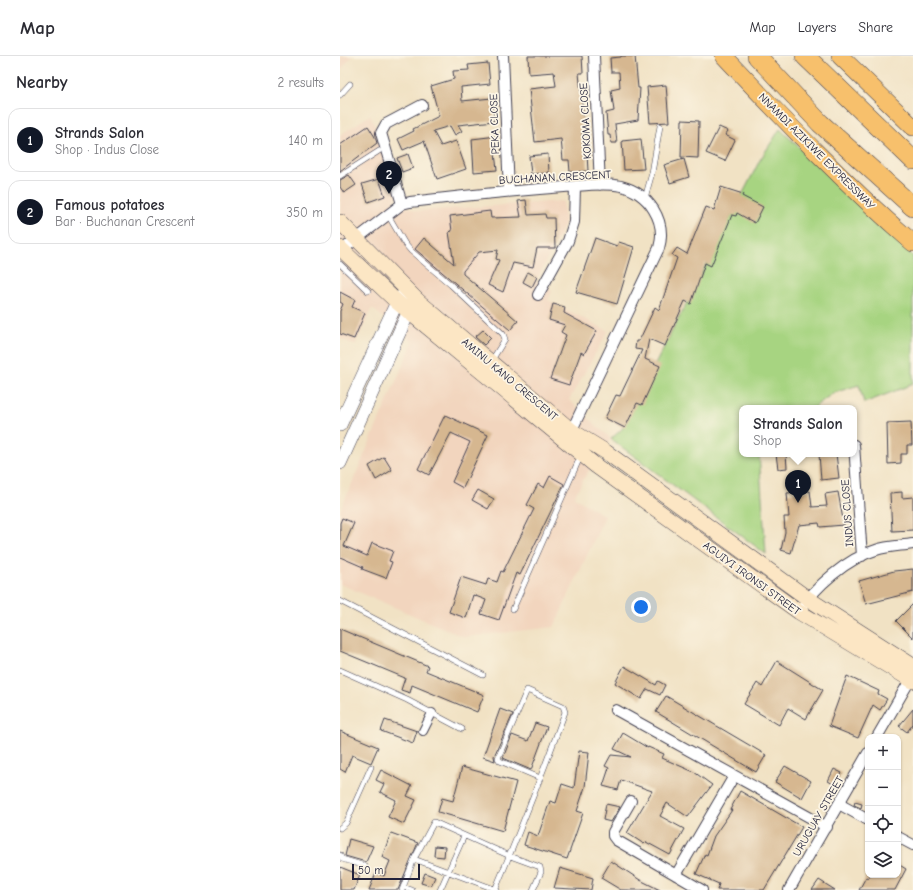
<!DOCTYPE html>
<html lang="en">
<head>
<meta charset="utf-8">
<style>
	:root { --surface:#fff; --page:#f2f2f3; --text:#2b2b33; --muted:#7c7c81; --line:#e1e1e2; --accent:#111827 }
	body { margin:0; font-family:"Comic Neue",sans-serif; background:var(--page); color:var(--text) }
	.controls { position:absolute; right:12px; bottom:12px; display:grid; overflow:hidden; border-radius:8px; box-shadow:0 1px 3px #0004 }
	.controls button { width:36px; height:36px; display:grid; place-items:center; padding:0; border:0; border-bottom:1px solid var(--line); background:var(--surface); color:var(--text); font:20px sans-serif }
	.scale { position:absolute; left:12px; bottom:10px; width:68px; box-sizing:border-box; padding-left:4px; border:2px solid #22223b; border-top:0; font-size:11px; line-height:14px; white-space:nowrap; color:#22223b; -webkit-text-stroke:3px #fcf5e5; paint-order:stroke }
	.you { position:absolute; left:301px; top:551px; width:14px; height:14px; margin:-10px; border:3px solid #fff; border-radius:50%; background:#1a73e8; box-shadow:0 0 0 6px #1a73e833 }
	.badge { display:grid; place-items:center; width:26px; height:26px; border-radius:50%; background:var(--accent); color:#fff; font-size:13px; font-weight:700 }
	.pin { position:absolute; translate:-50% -33px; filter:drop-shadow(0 1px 2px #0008) }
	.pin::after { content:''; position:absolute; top:21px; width:14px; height:12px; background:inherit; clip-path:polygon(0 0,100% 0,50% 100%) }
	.popup { position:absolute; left:399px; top:349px; width:118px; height:52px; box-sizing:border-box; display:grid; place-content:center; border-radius:8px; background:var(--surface); filter:drop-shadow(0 1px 3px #0005); font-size:13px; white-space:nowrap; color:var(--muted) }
	.popup b { font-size:15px; color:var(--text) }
	.popup::after { content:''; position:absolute; left:50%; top:100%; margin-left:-8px; border:8px solid transparent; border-top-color:var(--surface) }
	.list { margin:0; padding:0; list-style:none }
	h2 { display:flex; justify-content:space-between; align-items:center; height:52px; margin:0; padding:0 16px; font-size:17px }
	h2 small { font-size:13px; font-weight:400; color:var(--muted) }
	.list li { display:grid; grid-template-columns:26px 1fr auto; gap:12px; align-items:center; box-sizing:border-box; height:64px; margin:0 8px 8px; padding:0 8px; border:1px solid var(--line); border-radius:12px }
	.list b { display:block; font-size:15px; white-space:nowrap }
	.list p { margin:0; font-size:13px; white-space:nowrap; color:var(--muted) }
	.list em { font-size:13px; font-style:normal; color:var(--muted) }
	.icon { flex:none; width:22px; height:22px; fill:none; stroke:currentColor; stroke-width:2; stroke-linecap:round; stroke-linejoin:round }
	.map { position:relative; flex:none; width:573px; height:834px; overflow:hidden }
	header { display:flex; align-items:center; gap:24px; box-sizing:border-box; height:56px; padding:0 20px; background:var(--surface); border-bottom:1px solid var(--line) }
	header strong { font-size:19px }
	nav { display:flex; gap:22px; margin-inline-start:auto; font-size:14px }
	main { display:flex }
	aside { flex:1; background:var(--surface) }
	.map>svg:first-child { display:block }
	.built { fill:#f2d5be }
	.green { fill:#a7d481; stroke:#647b5e }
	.building { fill:#d6b790 }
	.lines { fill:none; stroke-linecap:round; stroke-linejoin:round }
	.service-casing { stroke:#413f50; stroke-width:6 }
	.pedestrian-casing { stroke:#413f50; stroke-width:10 }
	.minor-casing { stroke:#413f50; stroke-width:12 }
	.tertiary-casing { stroke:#413f50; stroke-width:14 }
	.secondary-casing { stroke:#413f50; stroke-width:16 }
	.trunk-casing { stroke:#413f50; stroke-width:18 }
	.motorway-casing { stroke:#413f50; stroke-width:20 }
	.service { stroke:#fff; stroke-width:5 }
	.pedestrian { stroke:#fff; stroke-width:8 }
	.minor { stroke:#fff; stroke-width:10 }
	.tertiary { stroke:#fff; stroke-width:13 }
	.secondary { stroke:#fce6c4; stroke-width:15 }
	.trunk { stroke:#f7c06c; stroke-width:17 }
	.motorway { stroke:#f7c06c; stroke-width:19 }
	.labels { text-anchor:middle; stroke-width:3.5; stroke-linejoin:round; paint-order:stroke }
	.street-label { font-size:11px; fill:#22223b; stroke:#fcf5e5 }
</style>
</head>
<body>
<header>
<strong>Map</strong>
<nav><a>Map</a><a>Layers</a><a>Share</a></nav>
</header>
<main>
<aside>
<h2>Nearby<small>2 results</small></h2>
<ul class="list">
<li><span class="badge">1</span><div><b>Strands Salon</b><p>Shop · Indus Close</p></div><em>140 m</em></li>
<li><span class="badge">2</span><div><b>Famous potatoes</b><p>Bar · Buchanan Crescent</p></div><em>350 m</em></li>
</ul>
</aside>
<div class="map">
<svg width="573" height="834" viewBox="0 0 573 834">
	<rect width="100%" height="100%" fill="#fcf5e5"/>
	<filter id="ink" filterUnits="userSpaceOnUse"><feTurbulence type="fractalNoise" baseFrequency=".025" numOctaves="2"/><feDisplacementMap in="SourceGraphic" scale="8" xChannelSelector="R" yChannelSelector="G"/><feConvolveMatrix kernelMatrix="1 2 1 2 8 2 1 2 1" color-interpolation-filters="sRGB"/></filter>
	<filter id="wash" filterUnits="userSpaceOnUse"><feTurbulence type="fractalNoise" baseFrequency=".012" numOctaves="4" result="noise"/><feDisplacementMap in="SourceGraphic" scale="16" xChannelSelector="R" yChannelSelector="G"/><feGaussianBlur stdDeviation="0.9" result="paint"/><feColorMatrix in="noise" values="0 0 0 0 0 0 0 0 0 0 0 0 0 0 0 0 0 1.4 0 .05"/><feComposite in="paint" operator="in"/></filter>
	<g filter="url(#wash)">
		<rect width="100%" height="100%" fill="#f1e2c4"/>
		<path class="built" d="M0 0H12L0 15Z
			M30 59 64 137 52 145 77 155 223 145 225 168 196 225 212 235 208 244 268 275 229 344 271 383 244 422 234 441 265 460 214 571 124 581 0 528V455L73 286 32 252 15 289 0 282V79Z"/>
		<path class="green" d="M440 73 573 200V328L524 347 519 329 493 337 473 352H402V398H419L426 498 271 383 282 373 420 104Z"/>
		<g id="blocks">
			<path class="building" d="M188 0H242L243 17H239L245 76H242L244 98H247L248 115 230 116 229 104H223L221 83 195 86 189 33 216 30 214 16 189 18Z
				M281 0H295L298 32H300L298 64 275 68 277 87H271L270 79H268L266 57 274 55 271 34 280 32 279 16H271L270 2 281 1Z
				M148 7 150 28 121 31 122 45 152 42 154 65 118 69 122 75 115 79 110 70 93 75 101 90 116 85 126 113 97 123 84 85 63 94 58 83 74 75 73 73 99 60 91 30 114 23 113 15 129 14 128 9Z
				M326 29 329 66 310 67 307 31Z
				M342 64 359 65 358 102 341 101Z
				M28 70 35 81 37 87 0 115V89Z
				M379 71 388 75 385 79 395 84 385 105 366 97Z
				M157 80 158 90H156L157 96 155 97 157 114 134 116 132 83Z
				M301 83 304 113 284 114 282 85Z
				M68 98 73 112 62 116 57 102Z
				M208 98 209 117 191 118 189 100Z
				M344 103 349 121 330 127 324 109Z
				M9 119 16 129 4 137 0 131V124Z
				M39 123 45 140 28 146 22 128Z
				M381 131 403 138 402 140 423 151 415 167 397 157 396 160 392 159 371 210 365 207 351 248 345 245 325 290 309 283 305 303 320 310 302 349 297 347 285 372 265 362 276 339 280 340 302 294 295 293 296 285H299L315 251 319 254 337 202 332 199 337 192 347 198 366 151 374 154Z
				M186 144 188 159 205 158 206 162H214L215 192H197L193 211 173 207 163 236 148 229 159 204 156 203 158 194 139 196 123 215V218L178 265 170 274 75 193 84 182 114 208 109 176 112 175 110 160 150 155 151 162 181 161 178 145Z
				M255 182 277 190 279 186 294 191 277 248 236 236Z
				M188 216 197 221 192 231 183 226Z
				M0 236 15 244 12 251 25 257 14 283 0 278V255L3 248 0 246Z
				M213 248 225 251 224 257 257 275 244 298 241 296 229 329 210 323 226 279 221 276 225 269 209 264Z
				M143 274 151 282 144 289 135 281Z
				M105 359 148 379 123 432 112 426 130 386 111 377 89 419 78 413Z
				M571 366 572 389H567V398H561V407L548 408 547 367Z
				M436 398H446L447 412 438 413Z
				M479 398H496L499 422 481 424Z
				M44 401 52 414 36 424 29 410Z
				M210 420 224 428 180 519 176 517 159 564 141 558 146 544 133 539 126 562 109 556 121 521 146 529 148 523 157 526 161 515 163 516 194 453 187 449 198 428 204 432Z
				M138 434 154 443 148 453 132 444Z
				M470 435 472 451 487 450 485 438 498 436 504 469 480 471 479 467 459 469 451 497 441 494 445 476 444 461H449L447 437Z
				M562 436V442L573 441V474L552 475 550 437Z
				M2 462 14 467 4 490 27 500 32 487 53 495 49 505 52 506 46 522 22 513 23 511 0 501V467Z
				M573 513V536L526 548 519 525 554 515Z
				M573 548V582L556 565Z
				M0 573 88 610 86 615 144 639 137 656 72 629 70 637 61 634 65 622 0 595Z
				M437 605 483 634 466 663 448 652 439 669 404 648 417 627 422 631Z
				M284 610 316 629 318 625 325 629 320 639 307 633 301 643 275 627Z
				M507 620 539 635 538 638 547 643 540 654 533 649 518 682 489 670Z
				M326 640 426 699 416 716 316 656Z
				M160 653 173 658 154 700 155 705 143 701Z
				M573 653V668L567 676 559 670Z
				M45 664 77 675 73 687 41 675Z
				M195 667 207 671 191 714 163 702 172 679 188 685Z
				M0 675 38 691 31 707 12 699 5 716 0 713Z
				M283 677 308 692V691L324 698 322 702 354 716 372 729 348 761 327 747 320 760 344 773 330 799 306 786 304 788 287 777 312 735 281 724 278 734 263 730 269 712 265 710 271 699 291 701 274 693Z
				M239 695 249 696 245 731 237 755 243 757 227 803 184 789 188 776 198 780 210 745 216 747 222 728 234 732Z
				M445 710 471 725 462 742 435 726Z
				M122 711 176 726 163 775 98 756 102 742 113 745Z
				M494 713 502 717 495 729 488 725Z
				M41 714 72 730 67 740 76 744 64 768 48 761 56 744 40 736 44 728 36 724Z
				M400 735 462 771 424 834H377L379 828 356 818 365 798 367 799 374 780 392 754H390Z
				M515 746 522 748 521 752 514 749Z
				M266 748 280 751 271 766 263 764Z
				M51 777 78 787 77 789 58 834H29L36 817 44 820 50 805 42 801Z
				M9 783 33 790 26 806 5 800Z
				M95 790 105 791 104 801 94 800Z
				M271 805 300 824 320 834H281L261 822Z
				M558 808 566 813 555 834H519L526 821 528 822 530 819H558Z
				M0 811 20 819 14 834H0Z
				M220 812 253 822 251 834 214 832Z
				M85 817 95 821 91 830 81 827Z
				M479 824 495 834H472Z"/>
		</g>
	</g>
	<g filter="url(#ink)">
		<use href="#blocks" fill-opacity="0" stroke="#413f50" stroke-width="1"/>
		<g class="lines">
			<g class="service-casing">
				<path id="service" d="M0 39 10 28
					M0 120 39 95
					M305 142 312 117 320 70
					M48 159 65 188 71 195 111 229 163 278 165 283 152 304
					M0 208 28 235
					M0 545 143 619
					M173 553 241 399
					M0 614 67 644 122 673
					M0 772 6 767 31 711
					M0 799 2 803 25 810
					M74 803 157 834
					M63 831 72 834
					M62 834 74 803 94 766 170 800 200 811 201 816 193 834
					M100 834 124 780
					M155 834C180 775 203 716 225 656L223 650 187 634 158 702 160 705 200 722"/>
			</g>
			<g class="pedestrian-casing">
				<path id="pedestrian" d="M83 675 92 657"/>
			</g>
			<g class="minor-casing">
				<path id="minor" d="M163 0 169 135
					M254 0 260 129
					M62 148 41 77 46 68 82 49
					M2 194 62 148 70 146C121 140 172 135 224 131 242 130 263 126 281 130 309 137 327 165 319 192L229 380
					M198 239 228 185 234 166 235 131
					M514 389 522 500
					M459 556C474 531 508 502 536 494 548 490 561 490 573 488
					M276 654 487 771
					M537 681 573 619
					M291 745 273 776V780L276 784 362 834
					M499 748 528 764
					M558 781 573 789
					M336 819 394 720
					M449 834 528 697"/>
			</g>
			<g class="tertiary-casing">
				<path id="tertiary" d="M0 369 57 246 63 239
					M0 407 69 255 75 247"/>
			</g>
			<g class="secondary-casing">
				<path id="secondary" d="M0 166 77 244 232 375 266 396 467 542 573 610
					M0 192 57 246 256 410 459 556 573 625"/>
			</g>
			<g class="trunk-casing">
				<path id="trunk" d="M384 0C445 65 506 129 573 187
					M500 0 573 71"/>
			</g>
			<g class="motorway-casing">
				<path id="motorway" d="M417 0 480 67 573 151
					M465 0 573 104"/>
			</g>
			<use href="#service" class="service"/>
			<use href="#pedestrian" class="pedestrian"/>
			<use href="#minor" class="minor"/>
			<use href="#tertiary" class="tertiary"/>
			<use href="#secondary" class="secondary"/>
			<use href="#trunk" class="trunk"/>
			<use href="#motorway" class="motorway"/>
		</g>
	</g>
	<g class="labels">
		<g class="street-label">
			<text transform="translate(245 65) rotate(-93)" y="4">KOKOMA CLOSE</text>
			<text transform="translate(154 68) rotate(-92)" y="4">PEKA CLOSE</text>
			<text transform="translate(477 95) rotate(45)" y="4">NNAMDI AZIKIWE EXPRESSWAY</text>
			<text transform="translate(215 121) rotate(-3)" y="4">BUCHANAN CRESCENT</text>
			<text transform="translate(170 323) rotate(40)" y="4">AMINU KANO CRESCENT</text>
			<text transform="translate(507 457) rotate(-94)" y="4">INDUS CLOSE</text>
			<text transform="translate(412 522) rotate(36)" y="4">AGUIYI IRONSI STREET</text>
			<text transform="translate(478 760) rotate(-60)" y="4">URUGUAY STREET</text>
		</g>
	</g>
</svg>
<div class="controls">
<button>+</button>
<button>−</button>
<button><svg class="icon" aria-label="locate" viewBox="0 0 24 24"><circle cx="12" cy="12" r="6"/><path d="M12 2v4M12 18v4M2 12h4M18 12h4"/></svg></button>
<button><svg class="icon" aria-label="layers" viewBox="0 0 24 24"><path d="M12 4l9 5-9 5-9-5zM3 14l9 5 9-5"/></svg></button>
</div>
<div class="scale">50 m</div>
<div class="you"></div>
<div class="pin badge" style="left:458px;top:447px">1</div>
<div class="popup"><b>Strands Salon</b>Shop</div>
<div class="pin badge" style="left:49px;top:138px">2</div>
</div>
</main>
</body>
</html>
